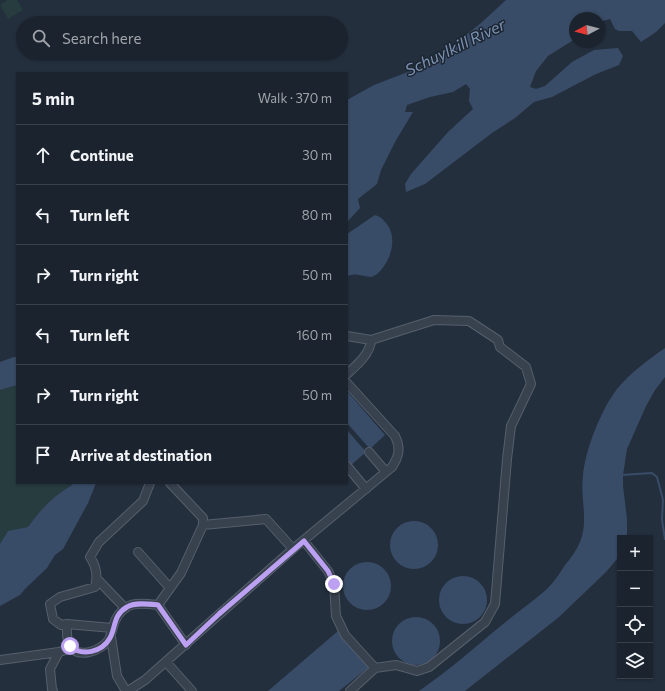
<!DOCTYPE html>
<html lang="en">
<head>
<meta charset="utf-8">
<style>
	:root { --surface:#1b232e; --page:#242b36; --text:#f1f3f6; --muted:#a0a4aa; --line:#39404a }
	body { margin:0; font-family:Commissioner,sans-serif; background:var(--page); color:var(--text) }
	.controls { position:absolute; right:12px; bottom:12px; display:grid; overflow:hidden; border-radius:0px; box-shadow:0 1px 3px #0004 }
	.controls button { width:36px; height:36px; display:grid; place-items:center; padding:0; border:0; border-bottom:1px solid var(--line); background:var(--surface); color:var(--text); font:20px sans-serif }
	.compass { position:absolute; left:569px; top:12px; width:36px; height:36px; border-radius:50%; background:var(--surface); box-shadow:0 1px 3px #0004; rotate:263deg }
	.stop { position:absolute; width:12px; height:12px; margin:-9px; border:3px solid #bca0f2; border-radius:50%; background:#fff }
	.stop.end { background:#bca0f2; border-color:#fff; box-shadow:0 1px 4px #0008 }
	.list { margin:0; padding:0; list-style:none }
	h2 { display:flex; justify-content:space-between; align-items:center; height:52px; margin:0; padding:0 16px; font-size:17px }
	h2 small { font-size:13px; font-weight:400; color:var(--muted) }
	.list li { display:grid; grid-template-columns:26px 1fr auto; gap:12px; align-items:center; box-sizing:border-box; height:60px; padding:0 16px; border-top:1px solid var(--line) }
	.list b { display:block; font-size:15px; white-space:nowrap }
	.list em { font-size:13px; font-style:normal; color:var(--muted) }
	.icon { flex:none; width:22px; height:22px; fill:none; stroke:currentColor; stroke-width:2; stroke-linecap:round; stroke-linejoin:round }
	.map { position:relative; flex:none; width:665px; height:691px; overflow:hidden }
	.search { position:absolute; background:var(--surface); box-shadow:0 1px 3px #0004; left:16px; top:16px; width:332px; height:44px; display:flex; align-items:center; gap:10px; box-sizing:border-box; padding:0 14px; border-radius:22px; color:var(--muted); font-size:15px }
	.panel { position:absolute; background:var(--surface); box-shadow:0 1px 3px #0004; left:16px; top:72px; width:332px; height:412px; border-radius:0px }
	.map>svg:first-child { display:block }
	.green { fill:#263c3f }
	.water { fill:#394c67 }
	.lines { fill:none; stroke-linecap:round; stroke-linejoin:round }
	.stream { stroke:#394c67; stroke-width:2 }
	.minor-casing { stroke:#565f6c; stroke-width:10 }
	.minor { stroke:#38414e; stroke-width:8 }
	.route { stroke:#bca0f2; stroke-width:5 }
	.labels { text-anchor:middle; stroke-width:3; stroke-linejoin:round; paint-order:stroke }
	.water-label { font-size:16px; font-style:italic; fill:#7c92b1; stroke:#1d2633 }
</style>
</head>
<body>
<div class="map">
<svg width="665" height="691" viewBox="0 0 665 691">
	<rect width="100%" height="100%" fill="#242f3e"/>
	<path class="green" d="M7 0H17L23 10 8 19 0 5Z
		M17 385V483H72V485C53 496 40 510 28 527L15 530 0 544V390Z"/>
	<path class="water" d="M506 0H665V23L656 32 641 42 632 31H619L615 29 610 19 599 22V18H575V39L548 56 536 71 530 87 536 89 545 86 572 62 594 50 618 48 623 56 619 65 596 74 552 97 534 102 515 118 492 133 425 184 406 192 405 184 411 174 448 132 473 109 469 101 470 89 466 84 453 92 430 97 407 105 405 112H413L395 142 381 170 377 184 358 199 360 208 347 222V100L374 85 431 63 481 23Z
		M375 215C379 216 382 218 385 222 399 236 391 262 377 274 371 279 366 276 359 275 355 274 351 275 347 276V234Z
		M665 348V377L655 390 646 406 627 449 623 475V486L627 519V534L626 538H620V553L617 559 606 572 559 617 465 691H419C448 671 474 648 502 625 516 613 532 602 547 589 554 582 560 573 565 565 571 558 576 551 580 542 589 520 580 499 583 476 585 450 601 410 617 389 630 373 648 360 665 348Z
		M14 357H17V385L0 390V362Z
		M347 391 385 435 370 449 347 423Z
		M347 430 366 452 350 466 347 462Z
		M72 483H96L88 503 63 549 55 555 47 568 25 589 20 595 0 606V544L8 531 28 527C40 510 53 496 72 485Z
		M390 545a24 24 0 1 1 48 0a24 24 0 1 1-48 0Z
		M343 586a24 24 0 1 1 48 0a24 24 0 1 1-48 0Z
		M439 600a24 24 0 1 1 48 0a24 24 0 1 1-48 0Z
		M392 641a24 24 0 1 1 48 0a24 24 0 1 1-48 0Z
		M338 631 369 667 339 691H268Z"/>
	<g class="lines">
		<path class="stream" d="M621 475 652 473 657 477 663 500 662 520 665 539"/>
		<g class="minor-casing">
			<path id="minor" d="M347 336 371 340 434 320 469 321 498 340 500 347 526 367 531 384 511 426 507 459 495 604 485 622 429 667 417 671 396 665 375 668 350 691
				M347 374C356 366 371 353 371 340
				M369 452 386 472
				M347 466 366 489
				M170 483 203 518V525
				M304 541 328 571 334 584 336 616 345 635 375 668
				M138 552 170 588
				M97 579 125 608
				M67 624C67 631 66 640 70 646 79 659 99 651 108 641 111 637 111 632 113 627 115 619 120 611 127 607 134 602 149 604 158 605
				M112 628 67 624 61 625 53 619 50 604 60 597 95 587C98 576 97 567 90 557L99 542 143 501 150 483
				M111 637 117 676 126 691
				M186 645 158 605 181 573 203 525 266 519 293 549
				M0 660 59 652
				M166 662 192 691
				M53 691 52 689 50 669 59 652 71 648
				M128 691 145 680 293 549 392 467C399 456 401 448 395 436L347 383"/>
		</g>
		<use href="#minor" class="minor"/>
	</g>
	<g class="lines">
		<path class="route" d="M70 646C82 657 102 652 110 638 116 627 113 615 127 607 134 602 149 604 158 605L186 645 219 614 304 541 328 571 334 584"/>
	</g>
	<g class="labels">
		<g class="water-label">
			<text transform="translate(455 47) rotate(-26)" y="6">Schuylkill River</text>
		</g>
	</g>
</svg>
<div class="controls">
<button>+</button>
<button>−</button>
<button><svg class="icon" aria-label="locate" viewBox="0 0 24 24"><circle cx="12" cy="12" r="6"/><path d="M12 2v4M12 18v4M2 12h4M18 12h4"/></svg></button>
<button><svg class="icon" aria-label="layers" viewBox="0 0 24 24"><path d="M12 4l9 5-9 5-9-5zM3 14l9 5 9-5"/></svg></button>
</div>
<svg class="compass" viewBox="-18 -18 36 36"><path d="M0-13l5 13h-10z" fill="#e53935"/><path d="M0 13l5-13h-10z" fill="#a0a4aa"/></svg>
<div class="stop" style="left:70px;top:646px"></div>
<div class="stop end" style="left:334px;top:584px"></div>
<div class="search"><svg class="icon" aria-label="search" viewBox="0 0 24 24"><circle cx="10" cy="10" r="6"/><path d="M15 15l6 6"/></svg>Search here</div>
<section class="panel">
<h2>5 min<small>Walk · 370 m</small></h2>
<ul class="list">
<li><svg class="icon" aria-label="ahead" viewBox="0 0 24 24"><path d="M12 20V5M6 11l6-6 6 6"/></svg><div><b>Continue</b></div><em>30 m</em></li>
<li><svg class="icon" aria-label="left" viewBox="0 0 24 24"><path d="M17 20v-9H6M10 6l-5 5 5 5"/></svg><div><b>Turn left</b></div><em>80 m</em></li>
<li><svg class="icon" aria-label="right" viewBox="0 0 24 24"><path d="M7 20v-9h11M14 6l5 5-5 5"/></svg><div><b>Turn right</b></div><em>50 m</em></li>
<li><svg class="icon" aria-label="left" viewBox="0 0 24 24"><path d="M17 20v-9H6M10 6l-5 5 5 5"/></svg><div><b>Turn left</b></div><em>160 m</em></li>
<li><svg class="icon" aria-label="right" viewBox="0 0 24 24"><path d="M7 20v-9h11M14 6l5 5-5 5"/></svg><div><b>Turn right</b></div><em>50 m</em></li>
<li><svg class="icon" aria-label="arrive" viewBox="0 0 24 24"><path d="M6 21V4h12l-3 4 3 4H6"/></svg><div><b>Arrive at destination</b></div></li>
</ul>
</section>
</div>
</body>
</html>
